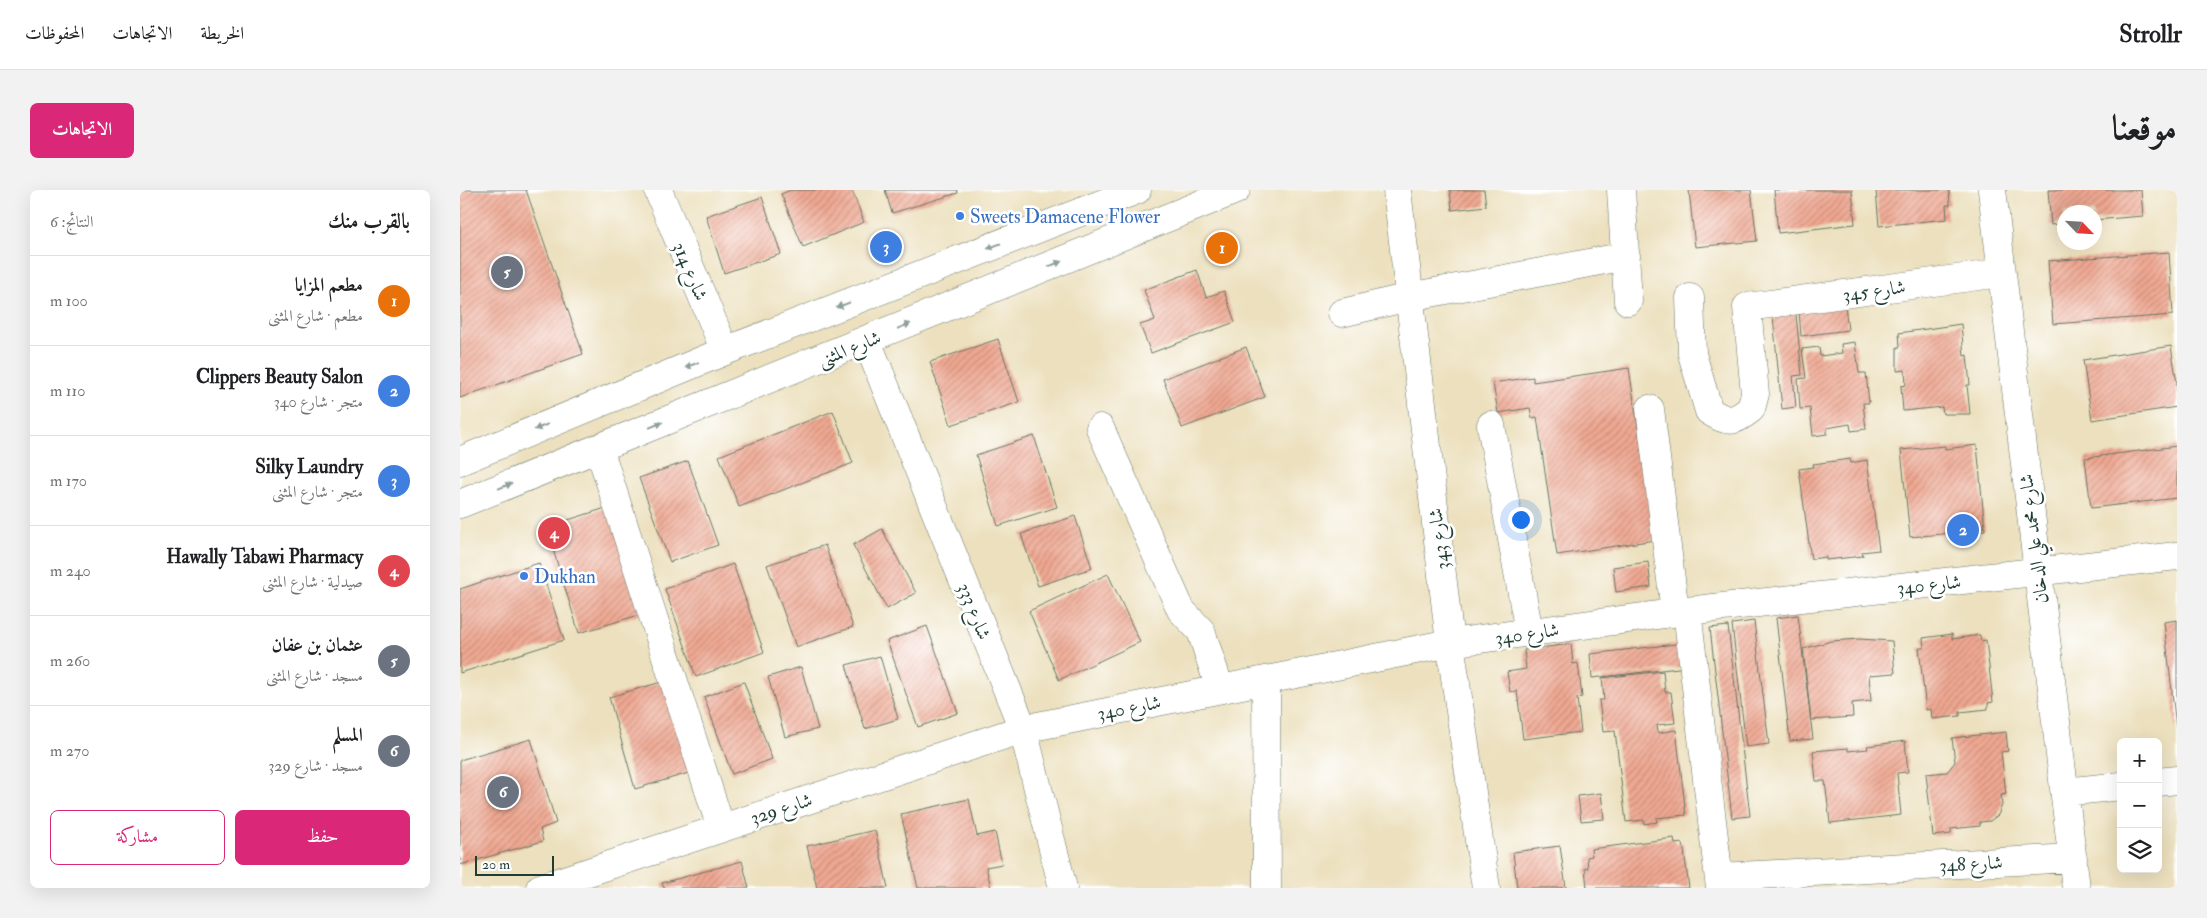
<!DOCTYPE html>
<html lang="ar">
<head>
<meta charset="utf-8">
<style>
	:root { --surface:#fff; --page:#f2f2f2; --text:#202124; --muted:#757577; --line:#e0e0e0; --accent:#db2777 }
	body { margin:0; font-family:"IM FELL Double Pica",Amiri,serif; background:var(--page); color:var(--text); direction:rtl }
	.controls { position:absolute; right:15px; bottom:15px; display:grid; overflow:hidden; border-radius:8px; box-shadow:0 5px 20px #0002 }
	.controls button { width:45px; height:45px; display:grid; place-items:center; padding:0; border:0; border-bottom:1px solid var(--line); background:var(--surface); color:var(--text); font:25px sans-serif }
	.compass { position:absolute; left:1597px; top:15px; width:45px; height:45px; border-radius:50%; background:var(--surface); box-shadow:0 5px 20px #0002; rotate:115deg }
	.scale { position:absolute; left:15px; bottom:12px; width:79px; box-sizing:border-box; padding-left:5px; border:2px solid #1f3d34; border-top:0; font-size:14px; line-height:18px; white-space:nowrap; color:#1f3d34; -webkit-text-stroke:4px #fff; paint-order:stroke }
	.you { position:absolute; left:1060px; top:329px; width:18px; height:18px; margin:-12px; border:4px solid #fff; border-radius:50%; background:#1a73e8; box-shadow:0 0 0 8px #1a73e833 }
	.badge { display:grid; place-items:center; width:32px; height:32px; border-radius:50%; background:var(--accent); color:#fff; font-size:16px; font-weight:700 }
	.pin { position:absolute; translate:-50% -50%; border:2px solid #fff; box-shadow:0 1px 5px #0006 }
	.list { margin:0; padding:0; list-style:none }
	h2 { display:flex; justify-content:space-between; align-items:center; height:65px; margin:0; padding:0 20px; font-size:21px }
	h2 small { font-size:16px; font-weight:400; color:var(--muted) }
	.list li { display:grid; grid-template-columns:32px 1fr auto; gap:15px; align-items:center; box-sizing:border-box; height:90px; padding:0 20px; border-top:1px solid var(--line) }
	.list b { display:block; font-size:19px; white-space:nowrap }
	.list p { margin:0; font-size:16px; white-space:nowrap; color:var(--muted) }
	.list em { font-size:16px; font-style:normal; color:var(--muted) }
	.actions { display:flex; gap:10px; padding:15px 20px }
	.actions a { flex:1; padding:11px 0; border:1px solid var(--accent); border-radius:8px; text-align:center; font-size:18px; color:var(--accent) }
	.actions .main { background:var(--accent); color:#fff }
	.icon { flex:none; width:28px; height:28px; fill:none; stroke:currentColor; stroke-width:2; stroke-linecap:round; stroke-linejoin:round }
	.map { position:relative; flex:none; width:1717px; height:698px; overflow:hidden; direction:ltr; border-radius:8px }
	header { display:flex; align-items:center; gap:30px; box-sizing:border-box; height:70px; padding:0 25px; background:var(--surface); border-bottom:1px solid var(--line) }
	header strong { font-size:24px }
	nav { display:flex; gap:28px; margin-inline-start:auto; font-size:18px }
	.intro { display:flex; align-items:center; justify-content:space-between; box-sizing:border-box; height:120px; padding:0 30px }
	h1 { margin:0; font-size:35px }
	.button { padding:12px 22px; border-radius:8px; background:var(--accent); color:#fff; font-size:18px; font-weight:700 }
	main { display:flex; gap:30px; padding:0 30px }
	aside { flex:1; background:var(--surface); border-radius:8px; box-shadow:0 5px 20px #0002 }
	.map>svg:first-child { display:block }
	.building { fill:url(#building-hatch) }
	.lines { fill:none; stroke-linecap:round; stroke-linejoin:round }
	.minor-casing { stroke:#677664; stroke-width:29 }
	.minor { stroke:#fff; stroke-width:28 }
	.oneway { fill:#8f9e9a }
	.shop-dot { fill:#3f7fe0; stroke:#fff; stroke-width:2 }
	.labels { text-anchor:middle; stroke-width:5; stroke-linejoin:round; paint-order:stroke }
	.shop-label { font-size:19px; fill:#366cbe; stroke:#fff; text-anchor:start }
	.street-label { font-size:19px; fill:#1f3d34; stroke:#fff }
</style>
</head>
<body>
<header>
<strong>Strollr</strong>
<nav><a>الخريطة</a><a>الاتجاهات</a><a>المحفوظات</a></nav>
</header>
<div class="intro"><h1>موقعنا</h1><a class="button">الاتجاهات</a></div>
<main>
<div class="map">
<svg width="1717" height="698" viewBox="0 0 1717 698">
	<defs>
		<pattern id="building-hatch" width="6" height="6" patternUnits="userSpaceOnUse" patternTransform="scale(1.25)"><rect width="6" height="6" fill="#f0a892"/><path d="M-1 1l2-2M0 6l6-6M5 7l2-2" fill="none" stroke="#c28a78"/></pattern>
	</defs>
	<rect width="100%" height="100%" fill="#fff"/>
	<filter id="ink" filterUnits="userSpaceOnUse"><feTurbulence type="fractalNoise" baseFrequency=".02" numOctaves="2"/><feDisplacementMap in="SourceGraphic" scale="10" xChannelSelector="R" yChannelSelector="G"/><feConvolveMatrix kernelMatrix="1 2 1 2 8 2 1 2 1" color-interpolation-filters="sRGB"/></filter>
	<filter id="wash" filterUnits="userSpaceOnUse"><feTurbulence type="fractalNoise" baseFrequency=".0096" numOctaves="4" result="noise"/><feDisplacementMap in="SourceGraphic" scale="20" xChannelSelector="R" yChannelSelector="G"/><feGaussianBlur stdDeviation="1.12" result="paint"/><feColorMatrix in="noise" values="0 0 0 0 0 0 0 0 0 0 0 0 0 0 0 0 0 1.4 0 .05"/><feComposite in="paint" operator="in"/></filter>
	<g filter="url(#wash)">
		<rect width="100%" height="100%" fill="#ece0be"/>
		<g id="blocks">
			<path class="building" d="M0 0H66L123 164 0 208Z
				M331 0H392L404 32 343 57 321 4Z
				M425 0H497L498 3 432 23Z
				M990 0H1024L1026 16 992 20Z
				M1229 0H1291L1297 51 1235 57Z
				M1314 0H1392L1395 34 1318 43Z
				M1416 0H1489L1490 15H1486L1487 29 1419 36Z
				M1588 0H1681L1683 26 1634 30V22H1604V33L1591 35Z
				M302 7 321 64 264 83 246 26Z
				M1709 62 1713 125 1593 134 1588 71Z
				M737 80 746 107 764 101 775 132 691 163 680 135 695 130 684 100Z
				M1385 115 1388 140 1341 146 1339 121Z
				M1336 124 1342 185 1333 186 1336 217 1322 219 1313 127Z
				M1501 134 1504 166 1507 165 1510 195H1507L1510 224H1483L1482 217 1443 221 1441 196 1446 195 1445 180 1437 181V157H1440L1439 143Z
				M538 149 559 212 491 235 470 172Z
				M1395 152 1399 183H1406L1409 213H1403L1406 239 1391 241 1390 234 1367 238V244L1353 246 1350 218 1340 219 1338 189 1346 188 1342 159 1359 157 1360 166 1382 163 1381 154Z
				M1711 156 1717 193V217L1632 230 1623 170Z
				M786 157 805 207 722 238 703 189Z
				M1169 178 1195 350 1097 365 1077 227 1072 228 1070 218 1038 223 1033 193 1073 187V192Z
				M373 221 393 273 279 317 259 266Z
				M574 246 597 317 538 336 516 265Z
				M1517 255 1525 340 1450 347 1441 260 1485 256V259Z
				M1717 256V308L1631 318 1625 268Z
				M1390 269 1391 273 1407 270 1419 360 1402 362 1403 366 1366 370V367L1351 369 1339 279 1354 277 1353 274Z
				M228 271 258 355 210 372 179 288Z
				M149 317 182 424 119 443 86 337Z
				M615 326 632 378 578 396 561 344Z
				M422 339 456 403 427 419 393 355Z
				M365 355 393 437 336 457 307 375Z
				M1188 372 1191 397 1156 402 1153 377Z
				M79 373 104 450 0 483V399Z
				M273 374 304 462 236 487 205 399Z
				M648 384 680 452 599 490 569 421Z
				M1338 425 1353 549 1330 551 1316 428Z
				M1717 430V537H1716L1704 432Z
				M1294 431 1309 554 1286 557 1272 434Z
				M467 436 498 523 458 537 427 451Z
				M1268 436 1290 626 1272 628 1250 438Z
				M1492 444V449L1520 445 1521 451 1526 450 1533 512 1528 513V519L1500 522V526L1472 529 1471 519 1466 520 1459 458H1464L1463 448Z
				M1399 449 1432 451 1435 483 1409 485 1411 511 1392 513 1393 527 1351 530 1343 459 1371 451Z
				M1224 453 1227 477 1132 488 1130 464Z
				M1111 454 1113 474 1118 473 1122 507 1117 508 1121 542 1063 549 1057 501 1050 502 1047 482 1066 479 1064 460Z
				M420 466 438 529 405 539 386 475Z
				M341 477 358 539 325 547 308 487Z
				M1203 481 1205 502H1211L1215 533 1197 535 1198 543 1216 540 1226 625 1196 628 1197 632 1184 634V630L1166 632 1155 541 1143 542 1139 510H1144L1142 488Z
				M205 491 232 582 175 599 149 507Z
				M284 492 312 569 272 584 244 507Z
				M1546 542 1548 561 1541 562 1546 604 1541 605 1542 615 1538 625 1530 631 1520 632V636L1491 639V644L1473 646 1466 584 1487 582 1495 572 1492 548Z
				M71 549 96 633 80 639 83 651 0 675V570Z
				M1445 551 1448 582 1437 583 1441 625 1370 633 1365 591H1356L1353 561 1388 558V561L1408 559 1407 556Z
				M1141 603 1144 629 1121 631 1118 606Z
				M509 609 517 646 535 642 542 674 526 677 531 698H458L441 624Z
				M415 640 428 698H357L347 656Z
				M1214 648 1215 654 1223 653 1229 698H1127L1125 678H1128L1127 667 1132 666 1131 659Z
				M1100 656 1106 698H1057L1053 662Z
				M282 671 289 698H204L202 693Z"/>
		</g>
	</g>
	<g filter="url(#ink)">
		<use href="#blocks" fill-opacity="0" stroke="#677664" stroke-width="1"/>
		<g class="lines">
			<g class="minor-casing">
				<path id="minor" d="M198 0 265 161
					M937 0 990 453 1026 698
					M1161 0 1168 111
					M1532 0 1616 698
					M1230 108 1232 164 1249 221C1269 233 1272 233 1291 219L1295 204 1287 117 1541 83
					M882 123 949 107 1166 66
					M407 151 563 539 603 698
					M1190 219 1215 422
					M1031 235 1069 442
					M640 238 721 420 741 441 760 499
					M139 258 261 638
					M0 271 265 161 677 0
					M0 314 776 0
					M1227 421 1260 698
					M806 490 807 698
					M1698 592 1717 590
					M1605 602 1661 596
					M1259 687 1613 668
					M80 698 563 539 990 453 1227 421 1717 366"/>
			</g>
			<use href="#minor" class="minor"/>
		</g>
		<defs><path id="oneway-solid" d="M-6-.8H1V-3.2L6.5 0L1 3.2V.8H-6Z" transform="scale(1.25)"/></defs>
		<g class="oneway">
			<use href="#oneway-solid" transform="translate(534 56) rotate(159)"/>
			<use href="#oneway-solid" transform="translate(595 74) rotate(-22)"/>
			<use href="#oneway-solid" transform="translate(383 115) rotate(159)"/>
			<use href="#oneway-solid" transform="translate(444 136) rotate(-22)"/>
			<use href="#oneway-solid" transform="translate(232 175) rotate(158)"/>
			<use href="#oneway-solid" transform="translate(196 235) rotate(-22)"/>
			<use href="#oneway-solid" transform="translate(81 237) rotate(158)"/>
			<use href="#oneway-solid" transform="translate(45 296) rotate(-22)"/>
		</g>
	</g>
	<g class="shop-dot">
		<circle cx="500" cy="26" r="5"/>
		<circle cx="64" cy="386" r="5"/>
	</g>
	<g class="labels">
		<g class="shop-label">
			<text x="510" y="33">Sweets Damacene Flower</text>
			<text x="74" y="393">Dukhan</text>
		</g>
		<g class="street-label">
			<text transform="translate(231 81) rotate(67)" y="7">شارع 314</text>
			<text transform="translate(1414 100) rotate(-8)" y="7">شارع 345</text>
			<text transform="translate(389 158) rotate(-22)" y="7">شارع المثنى</text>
			<text transform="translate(978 349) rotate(-97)" y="7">شارع 343</text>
			<text transform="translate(1573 349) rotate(-97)" y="7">شارع محمد علي الدخان</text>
			<text transform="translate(1469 394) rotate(-6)" y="7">شارع 340</text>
			<text transform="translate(515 421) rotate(68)" y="7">شارع 333</text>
			<text transform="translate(1067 443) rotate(-8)" y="7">شارع 340</text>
			<text transform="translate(669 517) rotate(-11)" y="7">شارع 340</text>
			<text transform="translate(321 618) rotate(-18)" y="7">شارع 329</text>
			<text transform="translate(1511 673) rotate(-3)" y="7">شارع 348</text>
		</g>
	</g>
</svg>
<div class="controls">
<button>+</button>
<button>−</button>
<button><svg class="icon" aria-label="layers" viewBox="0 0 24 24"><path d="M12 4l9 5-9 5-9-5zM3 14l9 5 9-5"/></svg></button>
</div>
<svg class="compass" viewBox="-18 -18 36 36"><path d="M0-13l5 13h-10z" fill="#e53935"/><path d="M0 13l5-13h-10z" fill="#757577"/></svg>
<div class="scale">20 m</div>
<div class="you"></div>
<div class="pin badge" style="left:762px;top:58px;background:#e8710a">1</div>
<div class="pin badge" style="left:1503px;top:340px;background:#3f7fe0">2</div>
<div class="pin badge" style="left:426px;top:57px;background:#3f7fe0">3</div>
<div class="pin badge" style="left:94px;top:343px;background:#e0444e">4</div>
<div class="pin badge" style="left:47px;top:82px;background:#6b7280">5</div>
<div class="pin badge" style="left:43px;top:602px;background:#6b7280">6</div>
</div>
<aside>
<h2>بالقرب منك<small>النتائج: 6</small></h2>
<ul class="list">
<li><span class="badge" style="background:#e8710a">1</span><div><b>مطعم المزايا</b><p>مطعم · شارع المثنى</p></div><em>100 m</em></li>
<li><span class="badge" style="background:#3f7fe0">2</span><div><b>Clippers Beauty Salon</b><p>متجر · شارع 340</p></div><em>110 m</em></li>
<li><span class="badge" style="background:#3f7fe0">3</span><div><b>Silky Laundry</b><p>متجر · شارع المثنى</p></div><em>170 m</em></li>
<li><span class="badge" style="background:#e0444e">4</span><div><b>Hawally Tabawi Pharmacy</b><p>صيدلية · شارع المثنى</p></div><em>240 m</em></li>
<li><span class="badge" style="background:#6b7280">5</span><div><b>عثمان بن عفان</b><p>مسجد · شارع المثنى</p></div><em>260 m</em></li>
<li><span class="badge" style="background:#6b7280">6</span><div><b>المسلم</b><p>مسجد · شارع 329</p></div><em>270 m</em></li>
</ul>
<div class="actions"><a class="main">حفظ</a><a>مشاركة</a></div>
</aside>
</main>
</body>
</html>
